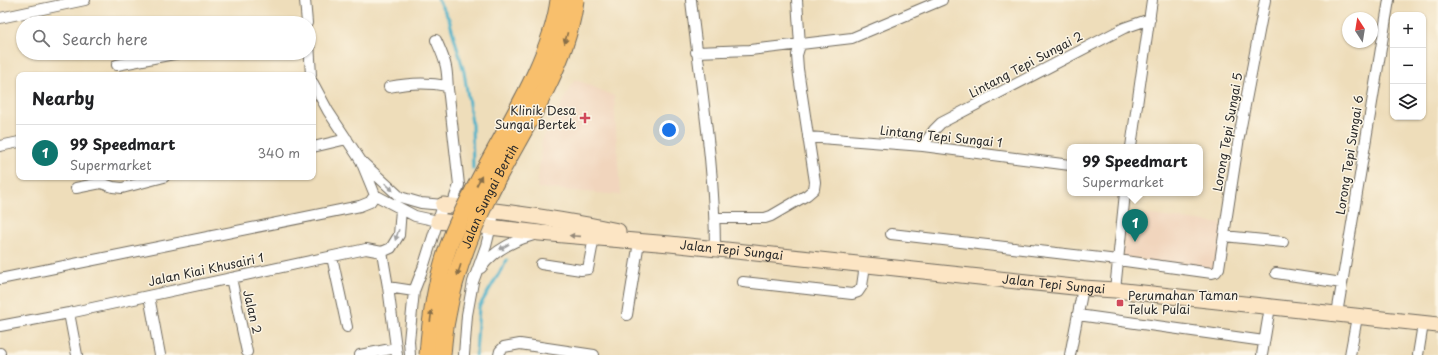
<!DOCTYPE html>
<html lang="en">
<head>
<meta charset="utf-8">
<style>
	:root { --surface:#fff; --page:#f6f6f6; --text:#202124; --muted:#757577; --line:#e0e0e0; --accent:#0f766e }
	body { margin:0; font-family:"Playpen Sans",sans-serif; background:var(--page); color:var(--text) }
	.controls { position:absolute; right:12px; top:12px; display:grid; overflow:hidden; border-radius:8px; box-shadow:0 1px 3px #0004 }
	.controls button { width:36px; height:36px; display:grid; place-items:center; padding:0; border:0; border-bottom:1px solid var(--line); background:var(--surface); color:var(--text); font:20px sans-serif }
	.compass { position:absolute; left:1342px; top:12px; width:36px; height:36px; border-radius:50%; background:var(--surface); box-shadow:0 1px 3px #0004; rotate:348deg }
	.you { position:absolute; left:669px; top:130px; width:14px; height:14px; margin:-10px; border:3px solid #fff; border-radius:50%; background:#1a73e8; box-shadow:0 0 0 6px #1a73e833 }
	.badge { display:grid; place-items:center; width:26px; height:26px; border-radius:50%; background:var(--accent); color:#fff; font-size:13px; font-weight:700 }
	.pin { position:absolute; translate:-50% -33px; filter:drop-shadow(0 1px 2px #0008) }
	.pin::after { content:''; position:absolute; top:21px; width:14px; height:12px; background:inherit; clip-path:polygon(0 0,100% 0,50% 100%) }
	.popup { position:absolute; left:1067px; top:144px; width:136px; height:52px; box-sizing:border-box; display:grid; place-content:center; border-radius:8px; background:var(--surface); filter:drop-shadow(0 1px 3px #0005); font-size:13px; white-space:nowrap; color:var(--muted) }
	.popup b { font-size:15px; color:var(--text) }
	.popup::after { content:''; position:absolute; left:50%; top:100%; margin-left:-8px; border:8px solid transparent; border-top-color:var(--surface) }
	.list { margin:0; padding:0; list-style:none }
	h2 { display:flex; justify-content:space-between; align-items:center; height:52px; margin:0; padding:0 16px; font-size:17px }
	h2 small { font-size:13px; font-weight:400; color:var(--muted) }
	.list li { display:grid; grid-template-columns:26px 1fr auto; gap:12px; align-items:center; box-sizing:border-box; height:56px; padding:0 16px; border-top:1px solid var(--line) }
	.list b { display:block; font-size:15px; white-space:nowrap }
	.list p { margin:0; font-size:13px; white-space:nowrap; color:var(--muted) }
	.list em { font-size:13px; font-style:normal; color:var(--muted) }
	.icon { flex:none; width:22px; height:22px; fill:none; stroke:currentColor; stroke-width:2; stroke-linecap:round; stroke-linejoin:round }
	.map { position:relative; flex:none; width:1438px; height:355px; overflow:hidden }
	.search { position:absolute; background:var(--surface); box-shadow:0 1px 3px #0004; left:16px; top:16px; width:300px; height:44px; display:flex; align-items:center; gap:10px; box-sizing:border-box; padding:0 14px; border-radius:22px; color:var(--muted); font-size:15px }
	.panel { position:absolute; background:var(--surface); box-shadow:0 1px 3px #0004; left:16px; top:72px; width:300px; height:108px; border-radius:8px }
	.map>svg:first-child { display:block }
	.built { fill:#f1d5bd }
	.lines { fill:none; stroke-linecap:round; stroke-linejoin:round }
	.stream { stroke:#4ab1c9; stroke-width:3 }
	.minor-casing { stroke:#6f695d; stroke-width:12 }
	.secondary-casing { stroke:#6f695d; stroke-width:17 }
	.minor { stroke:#fff; stroke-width:10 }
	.secondary { stroke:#fce5c4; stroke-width:15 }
	.primary-bridge-casing { stroke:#6f695d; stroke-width:19; stroke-linecap:butt }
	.primary-bridge { stroke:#f8bf6c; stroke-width:17 }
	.oneway { fill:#876e48 }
	.oneway2 { fill:#a0a0a0 }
	.oneway3 { fill:#948878 }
	.poi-dot { fill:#d1495b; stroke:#fcf5e5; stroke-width:1.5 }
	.labels { text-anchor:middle; stroke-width:3; stroke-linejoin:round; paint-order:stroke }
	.street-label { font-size:12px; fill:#2b2b2b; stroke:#fcf5e5 }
	.poi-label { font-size:12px; fill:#2b2b2b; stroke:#fcf5e5; text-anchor:end }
</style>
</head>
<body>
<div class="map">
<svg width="1438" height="355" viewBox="0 0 1438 355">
	<rect width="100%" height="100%" fill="#fcf5e5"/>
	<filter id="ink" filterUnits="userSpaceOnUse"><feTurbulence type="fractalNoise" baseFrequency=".025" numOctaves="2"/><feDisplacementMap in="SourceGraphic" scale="8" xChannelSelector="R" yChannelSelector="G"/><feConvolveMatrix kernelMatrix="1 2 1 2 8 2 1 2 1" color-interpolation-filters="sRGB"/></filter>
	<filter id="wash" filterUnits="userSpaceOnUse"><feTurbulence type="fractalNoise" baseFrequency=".012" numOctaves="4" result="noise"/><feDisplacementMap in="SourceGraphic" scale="16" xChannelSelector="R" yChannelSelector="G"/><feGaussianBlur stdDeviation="0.9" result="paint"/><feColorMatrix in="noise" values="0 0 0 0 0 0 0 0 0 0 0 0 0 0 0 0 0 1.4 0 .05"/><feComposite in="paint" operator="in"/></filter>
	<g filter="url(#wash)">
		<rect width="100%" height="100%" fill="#eeddba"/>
		<path class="built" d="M575 79 614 96 620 195 537 188 542 140Z
			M1126 212 1222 224 1216 267 1213 269 1122 257Z"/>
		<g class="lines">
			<path class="stream" d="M438 0 449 19 464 72 472 123 473 169
				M476 355 479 307 507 260"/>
		</g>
	</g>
	<g filter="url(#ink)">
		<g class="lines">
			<g class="minor-casing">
				<path id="minor" d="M305 0 307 23
					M691 0C700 83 715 166 715 250
					M0 18 85 0
					M436 40C440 49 444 57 446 67 448 77 447 86 449 96L459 185 452 206
					M309 43 311 75
					M696 52 750 50 852 38 942 0
					M117 65 179 53
					M313 83 328 111 361 161 375 195 415 216 438 221
					M389 87C408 83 428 82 447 86
					M808 137 923 146 1070 165
					M0 146 19 142
					M923 146 934 130 941 123 1124 28 1150 19
					M313 147 347 139
					M1131 147 1152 0
					M361 161 400 197 421 203 443 205 423 268 414 291 409 341 410 355
					M76 188 101 183 113 187 122 188 164 177
					M715 218H765L771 216 807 195 814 189 815 182 798 69 797 55 800 45 797 0
					M891 234 1118 260 1212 273 1216 272 1219 268 1239 137 1265 0
					M1224 236 1283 242
					M382 252 391 248 399 235 401 209
					M332 257 347 327
					M541 264 581 270 588 269 594 237
					M481 268C494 250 512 241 534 235
					M1276 273 1342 283
					M231 278 247 352
					M0 279 360 206 370 202 375 195
					M743 282 852 294 858 292 862 286 865 265
					M388 287 414 291
					M1115 290 1125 193
					M149 296 160 355
					M69 313 77 355
					M1337 314 1389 0
					M627 315 639 242
					M1078 315 1264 341
					M0 326 69 313 366 249 382 252 388 287 397 355
					M0 353V355
					M360 355 396 348
					M464 355 467 315 473 282 486 246 495 210
					M499 355 500 351 504 347 520 344 594 355
					M1070 355 1083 288
					M1262 355 1270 307
					M1350 355 1357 317
					M1418 355 1423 324"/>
			</g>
			<g class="secondary-casing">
				<g id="secondary">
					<path d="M443 205C502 211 560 219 618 231"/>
					<path id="s1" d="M438 221 540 233 670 244 1083 288 1115 290 1438 325"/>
				</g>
			</g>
			<use href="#minor" class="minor"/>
			<use href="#secondary" class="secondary"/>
			<g class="primary-bridge-casing">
				<g id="primary-bridge">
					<path d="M428 355C431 313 437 273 453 234 476 179 510 129 535 75 546 51 556 26 559 0"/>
					<path id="s2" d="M442 355C443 342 444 329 447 316 454 274 470 234 488 196 519 133 566 71 575 0"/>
				</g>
			</g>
			<use href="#primary-bridge" class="primary-bridge"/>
		</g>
		<defs><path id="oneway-solid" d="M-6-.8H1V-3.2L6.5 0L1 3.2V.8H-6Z"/></defs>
		<g class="oneway">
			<use href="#oneway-solid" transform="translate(566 38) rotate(105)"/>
			<use href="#oneway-solid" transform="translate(479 181) rotate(-62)"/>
			<use href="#oneway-solid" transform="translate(459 270) rotate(108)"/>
			<use href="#oneway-solid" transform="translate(431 316) rotate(-83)"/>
		</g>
		<g class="oneway2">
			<use href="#oneway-solid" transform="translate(389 187) rotate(44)"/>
			<use href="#oneway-solid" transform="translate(397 235) rotate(109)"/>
			<use href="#oneway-solid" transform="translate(504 247) rotate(150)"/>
		</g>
		<use class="oneway3" href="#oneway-solid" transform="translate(575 236) rotate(-176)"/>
	</g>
	<g class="poi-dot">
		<path d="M583 112h4v4h4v4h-4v4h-4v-4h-4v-4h4z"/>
		<rect x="1116" y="299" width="8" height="8" rx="2"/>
	</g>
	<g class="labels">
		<g class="street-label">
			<text transform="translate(1026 65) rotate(-28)" y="4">Lintang Tepi Sungai 2</text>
			<text transform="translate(1228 132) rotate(-80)" y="4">Lorong Tepi Sungai 5</text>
			<text transform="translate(941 137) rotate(6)" y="4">Lintang Tepi Sungai 1</text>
			<text transform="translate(1350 155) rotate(-81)" y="4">Lorong Tepi Sungai 6</text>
			<text dy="4" stroke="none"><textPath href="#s2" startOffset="167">Jalan Sungai Bertih</textPath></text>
			<text dy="4" stroke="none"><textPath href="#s1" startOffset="295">Jalan Tepi Sungai</textPath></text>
			<text transform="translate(206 270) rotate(-12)" y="4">Jalan Kiai Khusairi 1</text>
			<text dy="4" stroke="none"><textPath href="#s1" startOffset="619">Jalan Tepi Sungai</textPath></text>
			<text transform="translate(252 312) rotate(77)" y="4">Jalan 2</text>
		</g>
		<g class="poi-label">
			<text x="576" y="115">Klinik Desa<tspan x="576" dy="14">Sungai Bertek</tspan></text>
			<text x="1128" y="300" text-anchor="start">Perumahan Taman<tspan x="1128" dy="14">Teluk Pulai</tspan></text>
		</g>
	</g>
</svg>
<div class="controls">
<button>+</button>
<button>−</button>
<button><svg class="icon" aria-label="layers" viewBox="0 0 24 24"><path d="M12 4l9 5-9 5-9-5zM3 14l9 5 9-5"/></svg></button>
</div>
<svg class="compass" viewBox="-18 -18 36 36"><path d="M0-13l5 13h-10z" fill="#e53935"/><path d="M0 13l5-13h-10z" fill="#757577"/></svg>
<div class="you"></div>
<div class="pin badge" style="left:1135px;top:242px">1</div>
<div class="popup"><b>99 Speedmart</b>Supermarket</div>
<div class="search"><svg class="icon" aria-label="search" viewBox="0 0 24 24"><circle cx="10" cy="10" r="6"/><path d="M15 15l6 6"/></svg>Search here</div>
<section class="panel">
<h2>Nearby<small></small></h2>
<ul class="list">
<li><span class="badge">1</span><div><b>99 Speedmart</b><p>Supermarket</p></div><em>340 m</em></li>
</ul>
</section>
</div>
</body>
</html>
